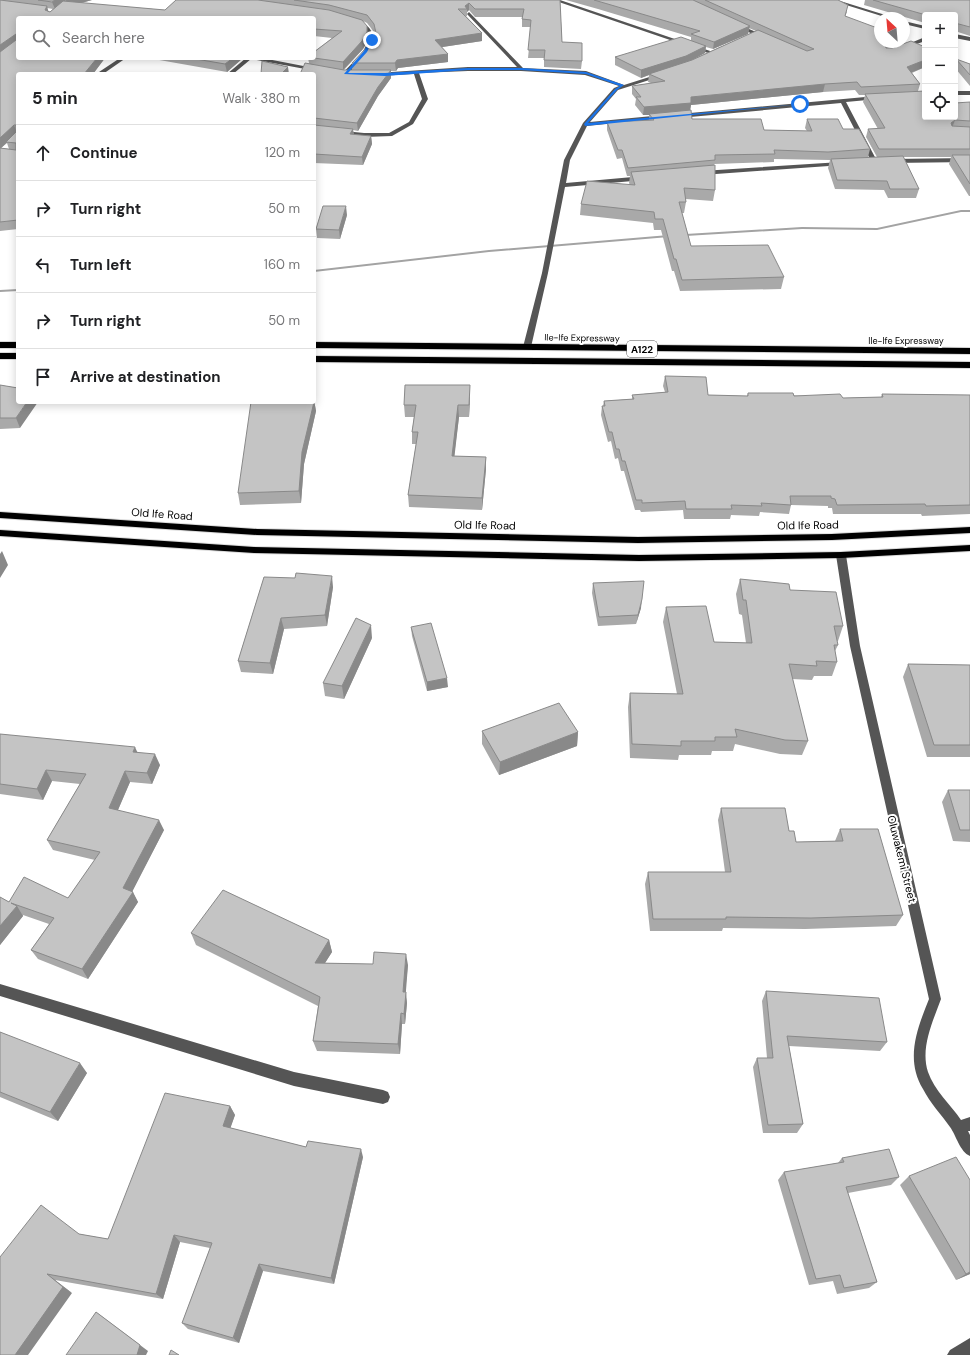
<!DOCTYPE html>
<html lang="en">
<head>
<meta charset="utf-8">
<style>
	:root { --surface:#fff; --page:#f2f2f2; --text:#202124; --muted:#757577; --line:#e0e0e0 }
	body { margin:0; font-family:"DM Sans",sans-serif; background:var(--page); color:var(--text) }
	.controls { position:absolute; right:12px; top:12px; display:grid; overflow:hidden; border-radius:4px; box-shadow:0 2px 10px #0003 }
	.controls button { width:36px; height:36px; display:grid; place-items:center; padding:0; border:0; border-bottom:1px solid var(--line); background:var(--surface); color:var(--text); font:20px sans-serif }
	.compass { position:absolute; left:874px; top:12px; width:36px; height:36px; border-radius:50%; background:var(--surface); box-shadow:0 2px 10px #0003; rotate:334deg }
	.stop { position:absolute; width:12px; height:12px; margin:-9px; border:3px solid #1a73e8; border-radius:50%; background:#fff }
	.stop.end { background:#1a73e8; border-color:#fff; box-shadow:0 1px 4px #0008 }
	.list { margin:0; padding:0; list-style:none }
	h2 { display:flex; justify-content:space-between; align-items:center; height:52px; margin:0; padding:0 16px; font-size:17px }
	h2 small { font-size:13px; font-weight:400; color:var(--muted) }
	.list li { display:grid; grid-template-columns:26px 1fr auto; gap:12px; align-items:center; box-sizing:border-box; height:56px; padding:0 16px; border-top:1px solid var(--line) }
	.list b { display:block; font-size:15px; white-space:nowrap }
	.list em { font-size:13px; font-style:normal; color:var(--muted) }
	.icon { flex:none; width:22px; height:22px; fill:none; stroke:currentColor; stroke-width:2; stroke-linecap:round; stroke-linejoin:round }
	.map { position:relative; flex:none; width:970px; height:1355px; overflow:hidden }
	.search { position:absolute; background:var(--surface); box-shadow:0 2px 10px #0003; left:16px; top:16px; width:300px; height:44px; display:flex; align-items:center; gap:10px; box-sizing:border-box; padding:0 14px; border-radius:4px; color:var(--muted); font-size:15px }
	.panel { position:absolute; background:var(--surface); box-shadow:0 2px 10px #0003; left:16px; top:72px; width:300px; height:332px; border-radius:4px }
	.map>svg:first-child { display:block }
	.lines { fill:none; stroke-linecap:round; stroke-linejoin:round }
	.stream { fill:#a3a3a3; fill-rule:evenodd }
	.major-casing { stroke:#dbdbdb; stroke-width:2 }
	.highway-casing { stroke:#dbdbdb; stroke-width:2 }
	.minor { fill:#555; fill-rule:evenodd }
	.major { fill:#000; fill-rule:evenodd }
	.highway { fill:#000; fill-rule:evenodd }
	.wall { fill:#a9a9a9; fill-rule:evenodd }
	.shaded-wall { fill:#898989 }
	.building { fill:#c4c4c4; stroke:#898989 }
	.route { fill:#1a73e8 }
	.labels { text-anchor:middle; stroke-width:4; stroke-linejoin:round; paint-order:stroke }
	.far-street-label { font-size:9px; fill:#000; stroke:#fff }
	.shield { fill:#fff; stroke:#4c4c4c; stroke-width:1 }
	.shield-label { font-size:10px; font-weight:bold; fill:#000 }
	.street-label { font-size:11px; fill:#000; stroke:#fff }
</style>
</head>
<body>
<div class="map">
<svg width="970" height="1355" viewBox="0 0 970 1355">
	<rect width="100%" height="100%" fill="#fff"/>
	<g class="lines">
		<path class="stream" d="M961 210H970V212H961L877 230 802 229 669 237 489 252 314 272V270L489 250 669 235 802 227 877 228Z
			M18 289V291L0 292V290Z"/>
		<g class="major-casing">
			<path id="major" d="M0 512 257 529 638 537 832 534 970 527V533L832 540 638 543 257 535 0 518Z
				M0 530 254 547 639 555 841 552 970 545V551L841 558 639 561 254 553 0 536Z"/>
		</g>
		<g class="highway-casing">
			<path id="highway" d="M0 342H18V348H0Z
				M314 342 970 348V354L314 348Z
				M0 353H18V359H0Z
				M314 356 970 362V368L314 362Z"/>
		</g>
		<path class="minor" d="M553 0H560L716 53 711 54Z
			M830 0H837L895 18H888Z
			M469 12 523 68 586 71 624 85 662 73 665 75 618 90 590 122 663 115 665 116V118L587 126 570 160 566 183 644 176 647 178 644 180 565 187 548 273 531 347 527 349 523 347 542 273 564 160 583 123 614 88 619 86 585 75 521 71H468L419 73 428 99 413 124 392 136 364 137 314 132V128L364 133H389L409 122 422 99 414 74 378 76 376 75V73L468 67H517L467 14Z
			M354 21C358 21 362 23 366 25 384 37 358 69 345 76L342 74C356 58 385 38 354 23Z
			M904 21 925 26V29L904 24Z
			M737 24 768 37 769 38 764 39 735 26Z
			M955 34 970 37V41L955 38Z
			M925 37V41L906 48 901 47Z
			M120 58H126L103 74H96Z
			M246 58H262L319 69 316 71 251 59 233 74H227Z
			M955 91H970V95H955Z
			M876 96 878 97V99L846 102 877 161 874 163 871 161 841 103 679 118 676 116 679 114Z
			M970 158V162L891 163 888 161 891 159Z
			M841 162 843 163V165L702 175 699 173 702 171Z
			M841 552 846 555 860 646 941 999C933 1021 920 1048 928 1072 934 1090 951 1105 961 1120L970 1117V1131H968L970 1135V1156C960 1152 956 1135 950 1127 941 1114 930 1103 923 1089 905 1059 917 1029 929 999L850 646 836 555Z
			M0 984 294 1072 383 1090 388 1092 390 1097 388 1102 383 1104 294 1086 0 996Z
			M970 1338V1355H947L950 1350Z"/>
		<use href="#major" class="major"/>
		<use href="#highway" class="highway"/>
	</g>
	<path class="wall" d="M0 0H92L81 3 165 10 176 0H560L562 42 582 61 581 69 544 67V58H528L531 27H522V17H475L469 10 467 12V16H466L482 33V41L442 47 448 54V62L398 68 396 71H391V78L378 96 358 131 353 130 354 135 371 136 372 144 363 165 314 163V74L309 63 308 58H314V52L332 38 314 36V18H18L105 58 93 74H18V229L0 231ZM47 8 53 9 50 12 48 11ZM363 21 367 23 374 32 375 35 369 45 352 63V70H344L363 49 368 40V34ZM7 143 9 149 1 148Z
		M566 0H838L847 12 845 16 901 42 900 45 925 67 912 73 920 84 918 91 925 117 970 102V196H969L949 164 951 157H903L919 189 916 198H888L884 190 835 189 828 168 830 160 774 159V162L714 164 715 190 713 201 686 199V202L684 213H682L691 246 784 277 781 289 680 291 674 271H672L661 230H654L653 223 580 215 581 204 630 185 629 183 630 176H627L622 158 617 159 607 130V122L649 120V115H643L635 105 636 99 632 94V86L651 83 648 82 649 75 641 78 615 65V57L691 40V37L598 9ZM749 28 756 31 691 60 705 53 706 47 713 49 748 34ZM855 90 859 95H865L863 102 878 129H868L866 137 877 157H868L870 149 843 129 807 119 805 128 807 131 764 130 692 119 690 110 691 105 823 92Z
		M865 0H970V36L955 31V15H925V23L864 5Z
		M148 58H243L227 72Z
		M956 59 970 64V86L955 68V63Z
		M347 215 340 239 317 238 316 229Z
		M665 376 708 395 747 396 748 393 843 398 881 397 882 394 970 395V514L922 516 921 514H833L832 508H828V506L791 505 789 514 760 512 759 516 731 515 730 519H684L683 510 641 512 640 510H635L624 471H621L618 458 615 459 611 441 608 442 601 415 602 406H603L604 401 632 399V395L665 392 663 386Z
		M0 385 18 388 20 428 0 429Z
		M470 397 469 417H459L454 456 486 457V469L482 510 409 507 408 495 416 444H412V432L414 417H405L404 405Z
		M314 400 316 411 304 464 301 503 240 505 238 493Z
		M264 577 333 587 327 626 284 629 273 674 241 672 238 661Z
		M740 579 790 590 843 626 838 641H837L838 645 835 651 837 662 832 676H814L812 680 792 679 808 741 802 755 780 754 735 744 733 751H712L711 755H679L678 760 630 758 628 707 630 693 677 694 663 622 666 607 714 642 746 643 742 615 739 614 736 594Z
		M593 583 641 608 636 624 598 626 592 593Z
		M411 627 448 687 427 691 412 636Z
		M372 638 344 699 325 696 323 683Z
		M908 664 970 665V757H927L903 677Z
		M482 731 578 732 577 746 499 775 482 744Z
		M0 734 138 752 160 765 152 784 130 782 118 810 164 830 132 891 138 902 88 979 38 959 31 950 49 924 23 915V916L0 945V897L9 902 68 898 95 860 53 850 47 840 80 784 52 781 43 800 0 794Z
		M948 790H970V842L953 841 942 802Z
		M721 808 789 831 796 842 835 841 840 829 903 915 896 926 805 929 723 928 722 931H650L645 884 648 872H725L718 820Z
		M191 933 329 940 332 952 325 963 408 965 405 992 407 1003 405 1024H402L400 1054 317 1051 313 1041 318 1006 196 945Z
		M766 991 887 1042 880 1051 789 1046 803 1124 797 1133H763L753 1067 757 1058H767L762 1001Z
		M0 1032 87 1073 58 1121 0 1097Z
		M230 1106 235 1115 230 1128 306 1147 363 1157 334 1284 263 1271 239 1343 188 1329 182 1323 210 1248 180 1242 163 1299 55 1280 72 1293 0 1257 79 1234 108 1239Z
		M842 1158 899 1177 891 1185 848 1193 877 1282 869 1288 837 1294 833 1281 809 1285 778 1180 784 1172 838 1163Z
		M909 1176 970 1180V1274L956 1280 900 1185Z"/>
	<path class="shaded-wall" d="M55 0H92L67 7 66 0 55 9 52 2Z
		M469 3V10L467 12V9L465 6Z
		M47 6 49 14 45 10Z
		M367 26 368 40 363 49 343 70V62Z
		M750 26 748 34 713 49 714 42Z
		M482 33V41L436 48 435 40Z
		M16 34 18 42 0 54V45Z
		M892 42H901L900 46 883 53 885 45Z
		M706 46 705 53 685 64 649 74V75L641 78V70Z
		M448 54V62L398 68 396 71 395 63 397 60Z
		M97 58H105L93 74H84Z
		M233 58H243L227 72 225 64Z
		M925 60V67L905 75 907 67Z
		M288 67 289 74H281Z
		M391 70V78L378 96 358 131 357 123 378 87Z
		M825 84 823 92 691 105 690 111 649 114V115H643L644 107 691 97Z
		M955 120 952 128 951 123Z
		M14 125 17 133 0 149V138Z
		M353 129 354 137 350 134Z
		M371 136 372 144 363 165 362 157Z
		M346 206 347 215 340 239 339 230Z
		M470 385V397L469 417V405Z
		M314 400 316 411 304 464 301 503 299 491 302 452Z
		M27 402H38L20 428 16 418Z
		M458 405 459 417 453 469 452 456Z
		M486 457V469L482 510V498Z
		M2 551 8 565 0 578V554Z
		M332 576 333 587 327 626 325 615Z
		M642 599 641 608 636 624 638 615Z
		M281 618 284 629 273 674 270 663Z
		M371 625 372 638 344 699 342 686Z
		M447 678 448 687 427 691V682Z
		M578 732 577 746 499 775 500 762Z
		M135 747 140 758 133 752Z
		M155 754 160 765 152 784 147 773Z
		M46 770 52 781 43 800 37 789Z
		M125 771 130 782 114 819 109 808Z
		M159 820 164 830 129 898 123 888Z
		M133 892 138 902 88 979 82 969Z
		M17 906 23 916 0 945V926Z
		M329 940 332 952 318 974 315 963Z
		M406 954 408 965 405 1003 403 992Z
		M406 992 407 1003 405 1024 404 1014Z
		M401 1013 402 1024 400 1054 398 1044Z
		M80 1063 87 1073 58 1121 50 1112Z
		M230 1106 235 1115 228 1135 223 1126Z
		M361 1149 363 1157 334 1284 331 1278Z
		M174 1235 180 1242 163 1299 156 1294Z
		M259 1264 263 1271 239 1343 233 1338Z
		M970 1272V1274L956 1280 966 1274Z
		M47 1274 72 1293 28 1355H15Z
		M96 1312 148 1351 146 1355H137Z"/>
	<path class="building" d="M0 0 47 6 45 10 50 12 63 1 165 10 176 0H258L329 10 362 20 367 26V32L362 41 343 62 314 58V52L342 31 314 29V18H18V58H97L84 74H18V220L0 222V148L16 150V143L6 142 16 132V125H14L0 138V52L16 40V34L0 45Z
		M38 0H55L52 2Z
		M294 0H560L562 42 582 43V61L544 60 545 50H528L531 20 522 19 524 9H475L469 3 465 6 467 9H458L482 33 435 40 448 54 397 60 395 63H352L369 45 376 33 374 24 367 15 329 5Z
		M594 0H693L750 26 714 42 691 34 700 31Z
		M705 0H838L848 5 845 16 880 29V42H892L885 45 886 48H892L911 41 925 47V60L907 67 920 84 861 87 857 82 825 84 691 97V103L644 107 636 97H641L632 86 665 81 649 74 692 60 758 30 807 51 814 49Z
		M873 0H970V27L955 23V15H926Z
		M681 37 706 46 686 56 641 70 615 57Z
		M190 58H233L225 64Z
		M956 59 970 64V75Z
		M262 61 288 67 281 74H261Z
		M305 63 344 70H391L378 87 357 123 314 118V74H300Z
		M925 91V117H955V103L970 102V121L955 120 951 123 952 126 970 127V149H879L868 129 885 128 865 94Z
		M691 110 692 119H761L764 130 812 131 807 119H838L843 129H859L870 149 828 152 774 150 775 154 715 155V160L628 168 622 150H618L607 122 654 120 649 114Z
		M314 125 353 129 350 134 371 136 362 157 314 154Z
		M952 155H970V184Z
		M903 156 919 189H890L887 181 837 180 831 159Z
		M715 165V190L684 188 686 202H679L691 246 768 245 784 277 682 280 676 259H674L663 219H655L654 212 581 204 587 181 635 185 631 172Z
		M323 206H346L339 230 316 229Z
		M665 376 706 377 708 395 748 396V393H793L794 396 840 394 843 398 883 397 882 394 970 395V505L926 506 925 504 837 505 835 499 831 498V496H790L791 505 761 503 762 506 731 505 732 509H686L685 501 642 503V500H636L625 461H622L619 449H616L612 432H609L602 406H605L604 401 634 399 632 395 668 392Z
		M0 385 18 388V402H27L16 418H0Z
		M405 385H470L469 405H458L452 456 486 457 482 498 408 495 418 432H412L416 405H404Z
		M251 402H314L302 452 299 491 238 493Z
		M296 573 332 576 325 615 281 618 270 663 238 661 264 577 295 578Z
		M740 579 789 584 790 590 836 592 843 626H834L838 645H834L837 662 816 661 817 666 789 664 808 741 785 740 735 729 737 737H715V741H681V746L632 744 630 693 683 694 666 607 706 606 714 642 752 643 746 600H743Z
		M644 581 642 599 638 615 599 617 593 583Z
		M356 618 371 625 342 686 323 683Z
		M431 623 447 678 427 682 411 627Z
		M908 664 970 665V745H934Z
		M559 703 578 732 500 762 482 731Z
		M0 734 135 747 133 752 155 754 147 773 125 771 109 808 159 820 123 888 133 892 82 969 31 950 54 918 11 903 17 906 0 926V897L9 902 24 877 68 898 100 852 47 840 86 774 46 770 37 789 0 784Z
		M948 790H970V830H960Z
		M721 808H785L789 831H794L796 842 843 841 840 829H878L903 915 811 918 726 917V919H653L648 872H731Z
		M223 890 329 940 315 963 373 964 374 952 406 954 403 992H406L404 1014 401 1013 398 1044 313 1041 320 997 191 933Z
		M766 991 879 998 887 1042 787 1036 803 1124 768 1125 757 1058H773Z
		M0 1032 80 1063 50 1112 0 1092Z
		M165 1093 230 1106 223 1126 306 1147 308 1141 361 1149 331 1278 259 1264 233 1338 182 1323 212 1243 174 1235 156 1294 47 1274 63 1287 15 1355H0V1257L41 1205 79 1234 108 1239Z
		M889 1149 899 1177 846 1187 877 1282 844 1288 840 1275 816 1279 784 1172 844 1162 842 1158Z
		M956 1157 970 1180V1272L966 1274 909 1176Z
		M96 1312 140 1345 137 1355H66Z
		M171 1350 179 1355H169Z"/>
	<path class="route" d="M370 39 373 40 367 52 348 73H385L468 68H521L586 72 624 85 617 90 588 123 801 104 585 126 584 124 615 89 620 86 586 74 521 70H468L385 76 344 74 364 51Z"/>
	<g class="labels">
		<g class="far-street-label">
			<text transform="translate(582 338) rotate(1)" y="3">Ile-Ife Expressway</text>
			<text x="906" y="344">Ile-Ife Expressway</text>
		</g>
		<rect class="shield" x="627" y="341" width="30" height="16" rx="3"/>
		<g class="shield-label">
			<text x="642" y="353">A122</text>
		</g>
		<g class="street-label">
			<text transform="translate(162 514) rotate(4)" y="4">Old Ife Road</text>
			<text transform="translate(485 525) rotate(1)" y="4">Old Ife Road</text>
			<text transform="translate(808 525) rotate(-1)" y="4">Old Ife Road</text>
			<text transform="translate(902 859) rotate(76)" y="4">Oluwakemi Street</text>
		</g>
	</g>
</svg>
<div class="controls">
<button>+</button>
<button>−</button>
<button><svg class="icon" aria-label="locate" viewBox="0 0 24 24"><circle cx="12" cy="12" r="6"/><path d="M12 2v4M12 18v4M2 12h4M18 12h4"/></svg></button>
</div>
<svg class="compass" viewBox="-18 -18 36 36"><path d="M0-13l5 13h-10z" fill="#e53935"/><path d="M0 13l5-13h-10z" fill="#757577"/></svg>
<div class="stop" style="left:800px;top:104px"></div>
<div class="stop end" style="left:372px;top:40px"></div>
<div class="search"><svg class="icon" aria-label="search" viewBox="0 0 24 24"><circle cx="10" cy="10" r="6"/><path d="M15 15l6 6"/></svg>Search here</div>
<section class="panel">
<h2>5 min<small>Walk · 380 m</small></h2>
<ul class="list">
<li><svg class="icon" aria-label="ahead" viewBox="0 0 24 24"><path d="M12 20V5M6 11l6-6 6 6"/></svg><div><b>Continue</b></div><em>120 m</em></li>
<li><svg class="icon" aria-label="right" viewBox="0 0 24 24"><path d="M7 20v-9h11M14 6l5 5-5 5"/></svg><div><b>Turn right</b></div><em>50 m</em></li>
<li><svg class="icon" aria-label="left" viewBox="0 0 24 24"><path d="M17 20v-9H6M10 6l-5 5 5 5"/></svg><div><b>Turn left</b></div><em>160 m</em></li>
<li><svg class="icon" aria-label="right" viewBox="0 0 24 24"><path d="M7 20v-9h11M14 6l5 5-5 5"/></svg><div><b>Turn right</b></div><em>50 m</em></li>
<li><svg class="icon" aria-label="arrive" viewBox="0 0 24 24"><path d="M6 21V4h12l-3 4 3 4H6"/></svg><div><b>Arrive at destination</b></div></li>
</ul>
</section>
</div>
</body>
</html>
